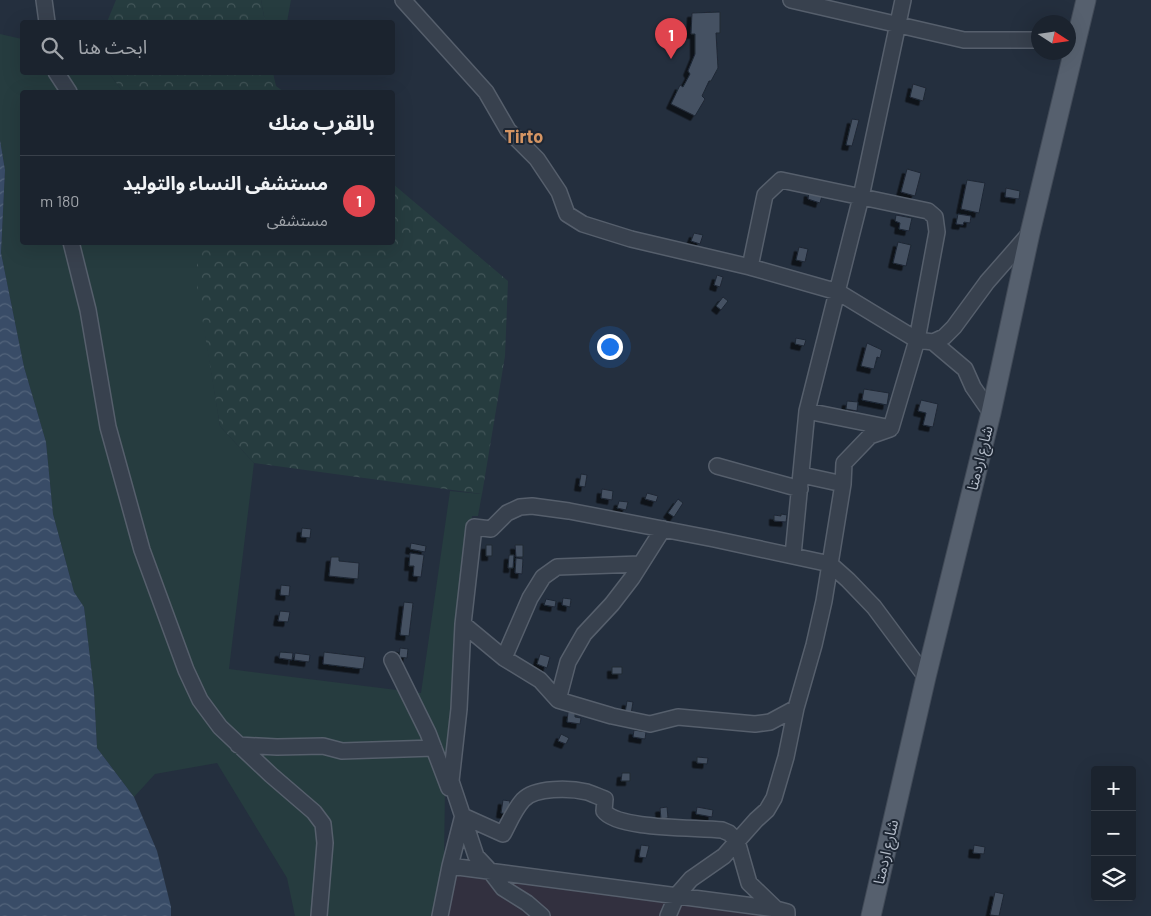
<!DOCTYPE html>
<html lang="ar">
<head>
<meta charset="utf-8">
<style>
	:root { --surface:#1b232e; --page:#282f3a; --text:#f1f3f6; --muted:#a0a4aa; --line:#39404a; --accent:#8ab4f8 }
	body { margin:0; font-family:Barlow,"Noto Sans Arabic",sans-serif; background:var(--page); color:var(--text); direction:rtl }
	.controls { position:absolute; right:15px; bottom:15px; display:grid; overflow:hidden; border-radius:5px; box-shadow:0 5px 20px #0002 }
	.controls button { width:45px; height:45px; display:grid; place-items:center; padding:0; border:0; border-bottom:1px solid var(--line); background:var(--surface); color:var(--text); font:25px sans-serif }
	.compass { position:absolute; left:1031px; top:15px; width:45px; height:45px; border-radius:50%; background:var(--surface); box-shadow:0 5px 20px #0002; rotate:102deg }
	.you { position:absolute; left:609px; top:346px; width:18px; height:18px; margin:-12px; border:4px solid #fff; border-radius:50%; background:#1a73e8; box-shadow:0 0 0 8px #1a73e833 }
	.badge { display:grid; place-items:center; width:32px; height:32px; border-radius:50%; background:var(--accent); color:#fff; font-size:16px; font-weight:700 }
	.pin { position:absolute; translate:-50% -41px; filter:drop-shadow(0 1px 2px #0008) }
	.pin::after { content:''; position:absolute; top:26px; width:18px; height:15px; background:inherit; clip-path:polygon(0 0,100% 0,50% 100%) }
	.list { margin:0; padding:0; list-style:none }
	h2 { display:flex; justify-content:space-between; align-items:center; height:65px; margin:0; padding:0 20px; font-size:21px }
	h2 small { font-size:16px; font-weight:400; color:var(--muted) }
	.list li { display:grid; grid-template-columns:32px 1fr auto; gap:15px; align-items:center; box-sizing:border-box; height:90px; padding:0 20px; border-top:1px solid var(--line) }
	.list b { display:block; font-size:19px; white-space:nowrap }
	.list p { margin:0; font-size:16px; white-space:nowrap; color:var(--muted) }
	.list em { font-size:16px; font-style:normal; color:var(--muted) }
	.icon { flex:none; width:28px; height:28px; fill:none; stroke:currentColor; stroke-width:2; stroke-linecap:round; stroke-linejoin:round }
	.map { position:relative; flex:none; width:1151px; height:916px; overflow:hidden; direction:ltr }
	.search { position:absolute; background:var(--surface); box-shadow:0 5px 20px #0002; left:20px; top:20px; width:375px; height:55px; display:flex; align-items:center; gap:12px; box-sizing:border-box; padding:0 18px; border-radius:5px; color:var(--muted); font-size:19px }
	.panel { position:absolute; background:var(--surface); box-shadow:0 5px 20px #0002; left:20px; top:90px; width:375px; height:155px; border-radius:5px; direction:rtl }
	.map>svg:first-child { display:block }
	.medical { fill:#32303f }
	.green { fill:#263c3f }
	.forest { fill:url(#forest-crowns) }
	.water { fill:url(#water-waves) }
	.building { fill:#455162; stroke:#1f2835; filter:url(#shadow) }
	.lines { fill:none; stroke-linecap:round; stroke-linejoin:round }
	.minor-casing { stroke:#565f6c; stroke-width:18 }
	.major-casing { stroke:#414a57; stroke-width:21 }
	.minor { stroke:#38414e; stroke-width:15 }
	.major { stroke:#56606e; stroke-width:19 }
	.labels { text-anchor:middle; stroke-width:4; stroke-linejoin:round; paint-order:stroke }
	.street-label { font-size:15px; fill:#b4bcc9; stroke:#1d2633 }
	.quarter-label { font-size:18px; font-weight:bold; fill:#d59563; stroke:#1d2633 }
</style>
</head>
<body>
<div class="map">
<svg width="1151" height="916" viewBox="0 0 1151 916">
	<defs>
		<pattern id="forest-crowns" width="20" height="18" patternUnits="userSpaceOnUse" patternTransform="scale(1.25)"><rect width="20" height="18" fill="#263c3f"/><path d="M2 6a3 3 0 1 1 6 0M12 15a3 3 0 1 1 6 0" fill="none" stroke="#435659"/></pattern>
		<pattern id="water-waves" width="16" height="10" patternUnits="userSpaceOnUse" patternTransform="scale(1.25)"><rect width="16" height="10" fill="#394c67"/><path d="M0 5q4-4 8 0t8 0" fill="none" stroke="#53647b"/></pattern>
		<filter id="shadow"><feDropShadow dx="-4.5" dy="4.5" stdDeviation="0" flood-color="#0009"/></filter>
	</defs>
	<rect width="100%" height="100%" fill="#242f3e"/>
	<path class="medical" d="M454 873 778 916H445Z"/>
	<path class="green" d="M261 0H291L287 22H265Z
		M0 34 22 39V72L109 73 123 92H22V242L197 243V282L220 426 254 463 229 669 421 693 450 491 482 494 478 516H472L445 788 444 862 434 916H295L287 878 217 763 155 774 134 797 97 748 94 691 84 607 74 592 53 514 46 442 24 367 1 253 5 170 0 140Z"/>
	<path class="forest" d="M116 0H261L265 22H107Z
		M109 73H273L276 86 284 92H123Z
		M393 184 508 281 505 356 482 494 254 463 220 426 197 287V243L392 242Z"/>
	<path class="water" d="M0 140 5 170 1 253 24 367 46 442 53 514 74 592 84 607 94 691 97 748 134 797 157 851 171 907V916H0Z"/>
	<path class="building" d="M720 12V33H716L718 68 711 81H709L702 96 705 99 695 116 671 104 680 85 683 87 690 74 688 71 695 54V34H691L692 13Z
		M913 84 926 88 923 101 910 97Z
		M852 119 859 120 852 146 846 145Z
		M907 169 921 173 915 196 901 192Z
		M967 180 985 183 979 213 961 209Z
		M1006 188 1020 191 1019 199 1005 197Z
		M809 192 822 196 820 203 808 199Z
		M958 214 971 216 970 223 964 222 963 225 956 224Z
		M896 215 912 218 909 231 899 229 900 223 895 221Z
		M694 233 703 235 700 244 691 241Z
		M898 242 911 245 906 266 893 263Z
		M799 247 808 249 805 262 796 260Z
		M717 275 723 277 720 287 714 285Z
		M723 297 728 301 721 310 716 306Z
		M796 338 806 340 804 346 795 344Z
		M867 343 882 350 880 358 877 357 874 369 861 366Z
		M864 389 889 393 887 405 862 400Z
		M921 400 938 404 933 427 923 425 926 413 918 411Z
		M847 401 858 402 857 411 846 409Z
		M581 474 587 475 585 487 579 486Z
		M602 489 613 491 612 500 601 498Z
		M647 493 658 496 656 502 645 499Z
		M678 499 683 503 674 517 668 513Z
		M619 501 628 502 626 510 617 508Z
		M781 514 787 515 786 522 774 521V515L781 516Z
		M302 528 311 529 310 538 301 537Z
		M411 543 426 546 425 552 410 549Z
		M486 545H492V556H486Z
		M515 545H523V557H516Z
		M410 553 424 555 421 577 413 576 414 566H409Z
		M509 555H514L513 568H508Z
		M331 557H339V561L359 563 358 579 329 576Z
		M516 558 523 559 522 574 515 573Z
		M281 585 290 586 289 596 280 595Z
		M563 598 571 599 570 607 562 605Z
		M546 599 556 601 555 607 544 605Z
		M404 602 413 603 409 636 400 635Z
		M280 611 290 612 288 622 278 621Z
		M400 648 408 649 407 658 399 657Z
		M280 652 293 653 292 660 279 658Z
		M324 652 365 657 363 669 323 664Z
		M295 653 310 655 309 662 294 660Z
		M540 654 550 657 547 668 537 664Z
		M612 667H622V674H612Z
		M627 701 633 702 631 714 625 713Z
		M568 712 575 713V717L581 718 580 724 567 722Z
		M634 730 646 732 645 739 633 737Z
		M561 734 569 738 566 744 558 741Z
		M697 757 708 758 707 764 697 763Z
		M622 773H630V781H621Z
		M503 800 510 801 509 814 501 813Z
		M667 807 668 818 661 819 660 808Z
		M697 807 713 810 712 817 696 814Z
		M641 845 649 846 646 858 639 857Z
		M974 845 985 847 984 854 973 853Z
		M995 892 1004 894 999 916 990 915Z"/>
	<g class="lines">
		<g class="minor-casing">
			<path id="minor" d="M44 0 47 22
				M403 0 486 92 508 130 537 159 559 192 567 214 583 224 631 239 750 267 838 292 917 340 933 342 944 337 954 327 987 282 1030 233
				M791 0 964 40H1038
				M56 72 69 92
				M71 242 88 310 108 427 142 550 186 670 200 700 220 727 271 775 314 812 323 824 325 843 319 916
				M750 267 765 195 781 180 928 211 935 217 937 232 917 340 891 428 807 411
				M933 342 965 369 973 387 991 413
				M717 466 800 489
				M843 484 844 463 870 436 890 429
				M793 555 807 411 861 197 903 0
				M463 624 504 658 540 680 558 700 612 716 650 724 678 717 755 724 770 722 796 708
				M504 658 530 598 543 577 557 567 640 564
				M392 660 428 733 449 788
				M558 700 568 662 584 634 612 604 632 578 663 529
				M238 745 277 747 323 746 342 751 434 748
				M463 816 503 834C509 823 514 810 523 800 535 787 570 788 587 792 593 794 599 797 605 799L604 811C618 830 698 827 722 830L729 833 737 841 749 883 776 909 787 912V916
				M450 866 776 909
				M440 916 450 866 463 815
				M542 916 527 903 503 888 490 871 476 856 451 781 459 709 463 624 474 527 491 529 507 513 520 507 532 506 569 511 714 539 830 564 848 580 874 607 926 677
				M668 916 677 895 691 879 724 856 756 820 767 810 774 798 786 757 796 708 814 645 824 601 843 484 802 475"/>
		</g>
		<g class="major-casing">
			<path id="major" d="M871 916 926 677 991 413 1030 233 1086 0"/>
		</g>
		<use href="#minor" class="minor"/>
		<use href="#major" class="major"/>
	</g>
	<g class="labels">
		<g class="street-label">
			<text transform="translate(980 458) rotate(-76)" y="5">شارع اردمتا</text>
			<text transform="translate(886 852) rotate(-77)" y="5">شارع اردمتا</text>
		</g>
		<g class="quarter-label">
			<text x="524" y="143">Tirto</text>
		</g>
	</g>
</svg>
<div class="controls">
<button>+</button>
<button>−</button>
<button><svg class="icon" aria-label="layers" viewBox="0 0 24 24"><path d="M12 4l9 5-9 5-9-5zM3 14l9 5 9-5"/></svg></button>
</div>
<svg class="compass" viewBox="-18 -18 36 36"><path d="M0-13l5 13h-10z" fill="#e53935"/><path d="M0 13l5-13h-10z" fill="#a0a4aa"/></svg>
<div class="you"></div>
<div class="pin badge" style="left:671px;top:59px;background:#e0444e">1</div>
<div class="search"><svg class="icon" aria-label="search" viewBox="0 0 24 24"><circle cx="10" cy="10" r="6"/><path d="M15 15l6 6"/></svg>ابحث هنا</div>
<section class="panel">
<h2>بالقرب منك<small></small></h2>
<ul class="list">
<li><span class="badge" style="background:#e0444e">1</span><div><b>مستشفى النساء والتوليد</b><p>مستشفى</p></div><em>180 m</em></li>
</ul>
</section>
</div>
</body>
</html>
